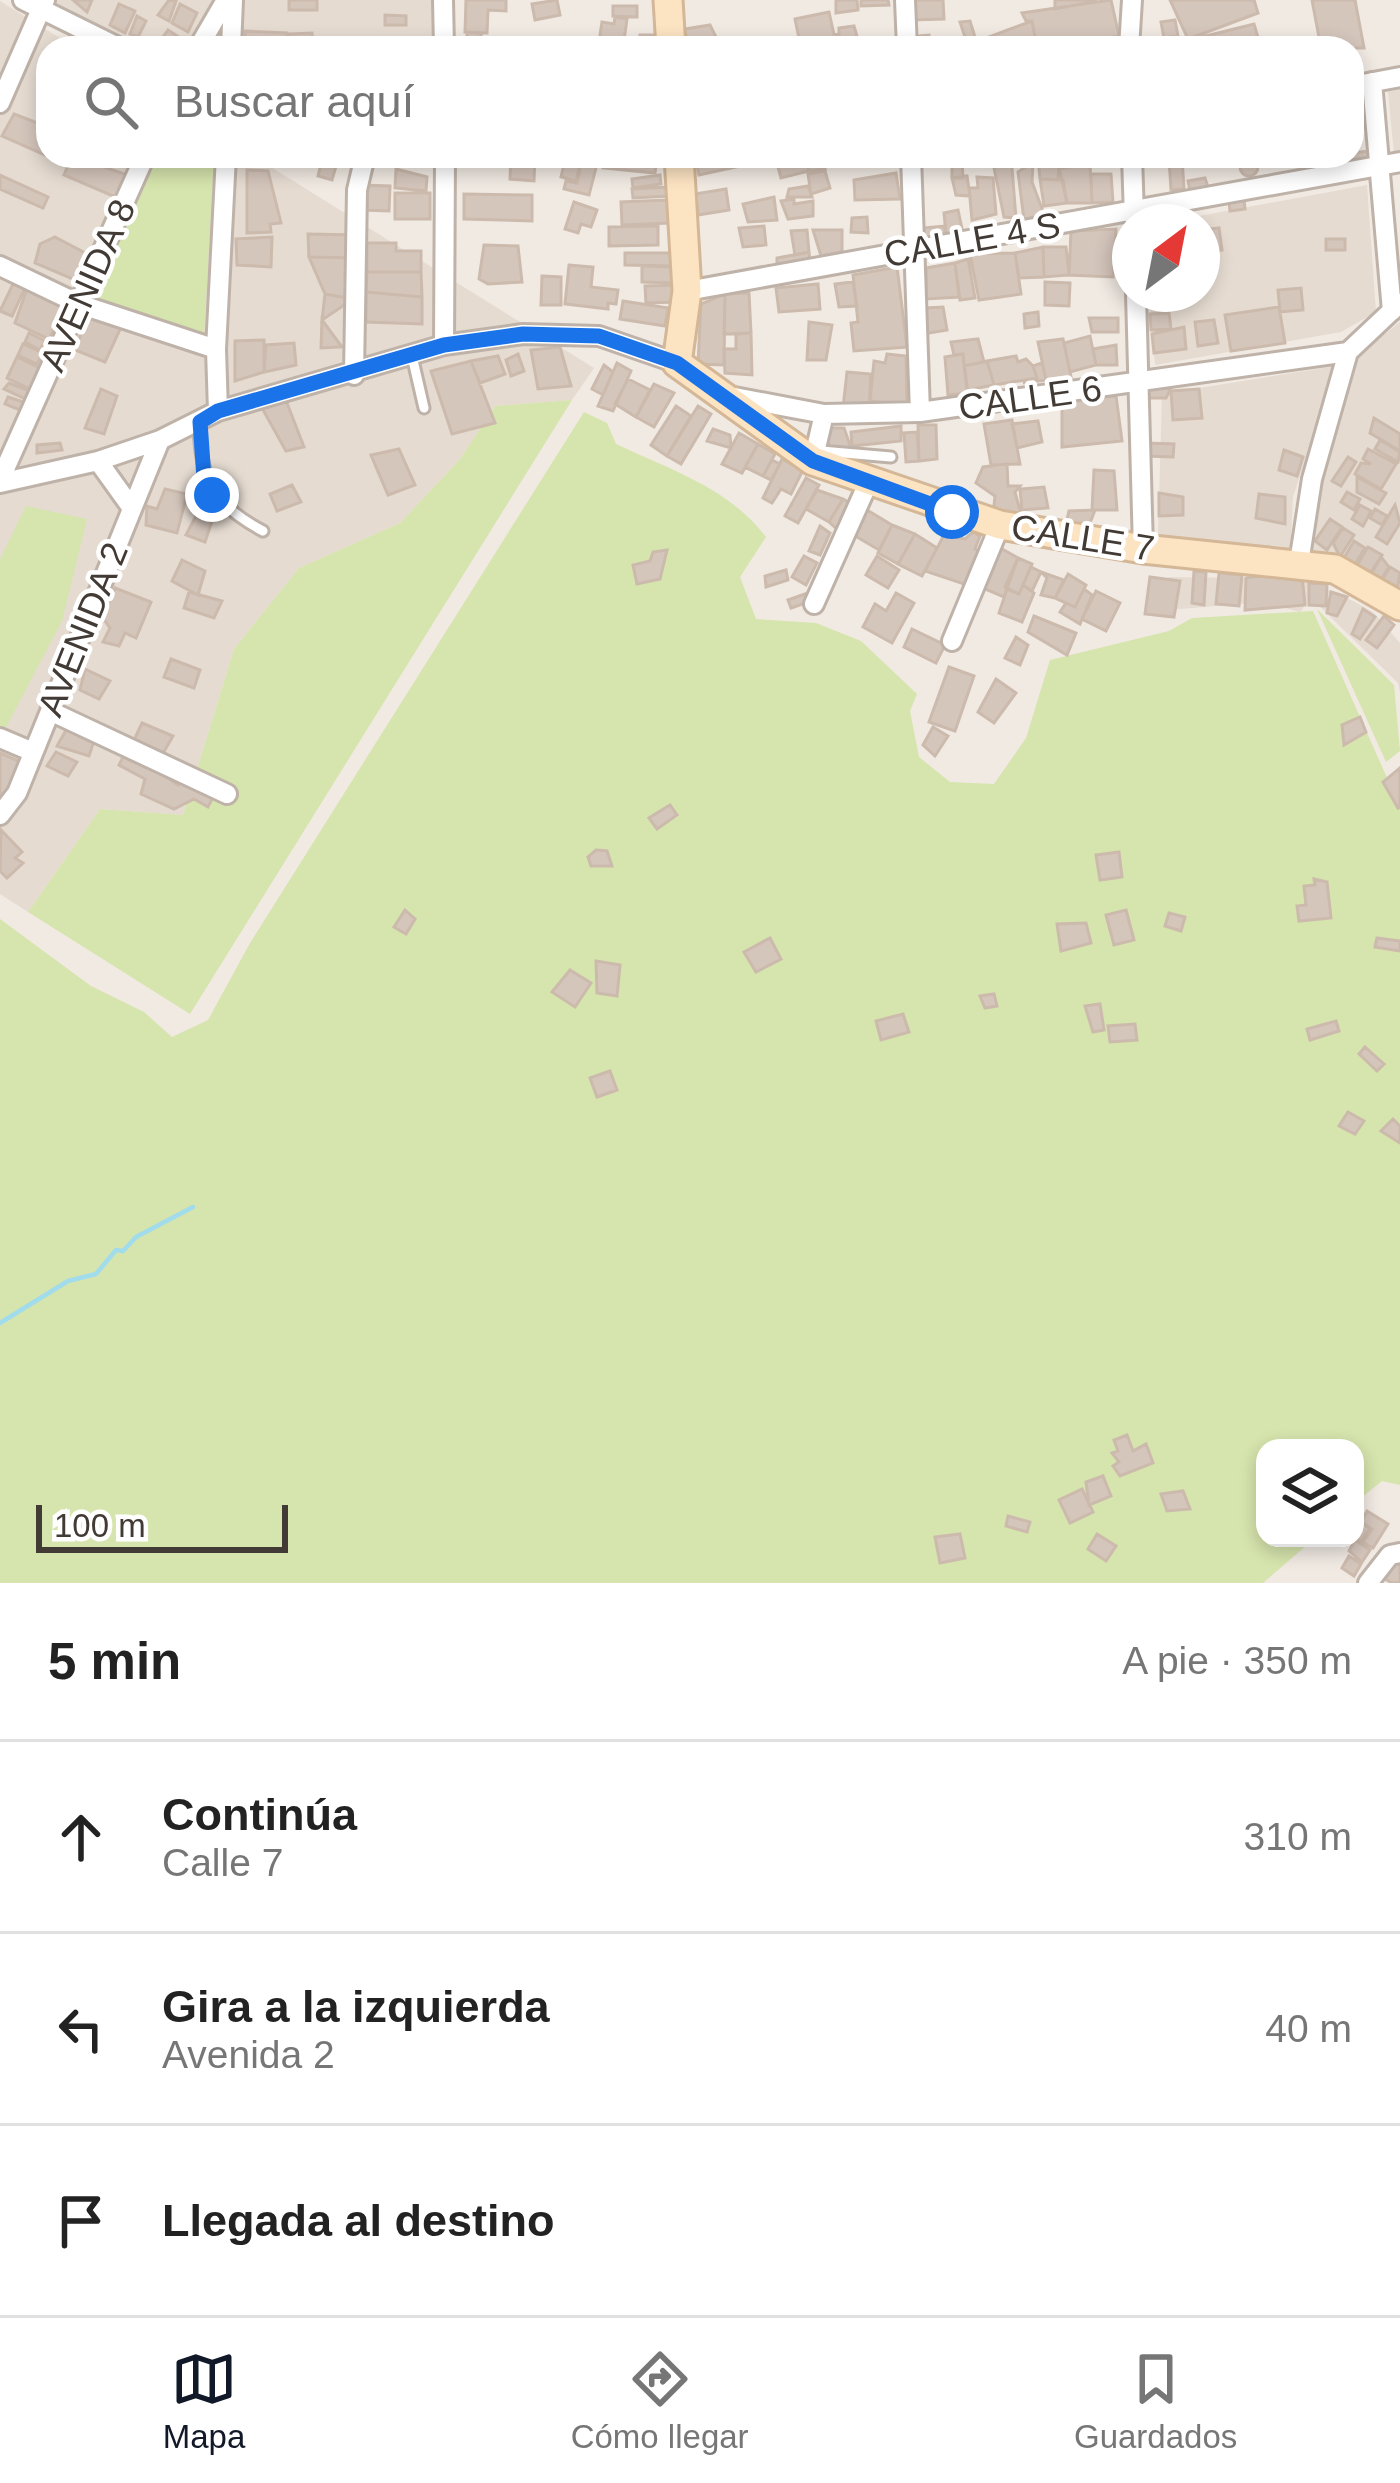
<!DOCTYPE html>
<html lang="es">
<head>
<meta charset="utf-8">
<style>
	:root { --surface:#fff; --page:#f6f6f6; --text:#222; --muted:#767676; --line:#e0e0e0; --accent:#111827 }
	body { margin:0; font-family:Arial,sans-serif; background:var(--page); color:var(--text) }
	.controls { position:absolute; right:36px; bottom:36px; display:grid; overflow:hidden; border-radius:24px; box-shadow:0 6px 18px #0003 }
	.controls button { width:108px; height:108px; display:grid; place-items:center; padding:0; border:0; border-bottom:3px solid var(--line); background:var(--surface); color:var(--text); font:60px sans-serif }
	.compass { position:absolute; left:1112px; top:204px; width:108px; height:108px; border-radius:50%; background:var(--surface); box-shadow:0 6px 18px #0003; rotate:32deg }
	.scale { position:absolute; left:36px; bottom:30px; width:252px; box-sizing:border-box; padding-left:12px; border:6px solid #423a34; border-top:0; font-size:33px; line-height:42px; white-space:nowrap; color:#423a34; -webkit-text-stroke:9px #fff; paint-order:stroke }
	.stop { position:absolute; width:36px; height:36px; margin:-27px; border:9px solid #1a73e8; border-radius:50%; background:#fff }
	.stop.end { background:#1a73e8; border-color:#fff; box-shadow:0 3px 12px #0008 }
	.list { margin:0; padding:0; list-style:none }
	h2 { display:flex; justify-content:space-between; align-items:center; height:156px; margin:0; padding:0 48px; font-size:51px }
	h2 small { font-size:39px; font-weight:400; color:var(--muted) }
	.list li { display:grid; grid-template-columns:78px 1fr auto; gap:36px; align-items:center; box-sizing:border-box; height:192px; padding:0 48px; border-top:3px solid var(--line) }
	.list b { display:block; font-size:45px; white-space:nowrap }
	.list p { margin:0; font-size:39px; white-space:nowrap; color:var(--muted) }
	.list em { font-size:39px; font-style:normal; color:var(--muted) }
	.icon { flex:none; width:66px; height:66px; fill:none; stroke:currentColor; stroke-width:2; stroke-linecap:round; stroke-linejoin:round }
	.map { position:relative; flex:none; width:1400px; height:1583px; overflow:hidden }
	.search { position:absolute; background:var(--surface); box-shadow:0 6px 18px #0003; left:36px; right:36px; top:36px; height:132px; display:flex; align-items:center; gap:30px; box-sizing:border-box; padding:0 42px; border-radius:36px; color:var(--muted); font-size:45px }
	.sheet { height:732px; background:var(--surface) }
	nav { display:flex; justify-content:space-around; align-items:center; box-sizing:border-box; height:168px; border-top:3px solid var(--line); background:var(--surface); font-size:33px; color:var(--muted) }
	nav a { display:grid; justify-items:center; gap:6px }
	nav .on { color:var(--accent) }
	.map>svg:first-child { display:block }
	.residential { fill:#e5dbd1 }
	.green { fill:#d6e4ad }
	.lines { fill:none; stroke-linecap:round; stroke-linejoin:round }
	.stream { stroke:#a1dcec; stroke-width:4.5 }
	.building { fill:#d5c6bc; stroke:#ccbaad; stroke-width:3 }
	.service-casing { stroke:#bfb3a9; stroke-width:15 }
	.minor-casing { stroke:#bfb3a9; stroke-width:24 }
	.secondary-casing { stroke:#d3b797; stroke-width:33 }
	.service { stroke:#fff; stroke-width:9 }
	.minor { stroke:#fff; stroke-width:18 }
	.secondary { stroke:#fce3c2; stroke-width:27 }
	.route { stroke:#1a73e8; stroke-width:15 }
	.labels { text-anchor:middle; stroke-width:9; stroke-linejoin:round; paint-order:stroke }
	.street-label { font-size:36px; fill:#423a34; stroke:#fff }
</style>
</head>
<body>
<div class="map">
<svg width="1400" height="1583" viewBox="0 0 1400 1583">
	<rect width="100%" height="100%" fill="#f1eae3"/>
	<path class="residential" d="M27 0H442L443 48H123Z
		M0 1 76 48H48V156H253L594 368 572 400 495 406 460 459 400 523 299 568 234 649 183 815 100 809 28 912 0 894Z
		M1400 89V153L1394 154 1388 92Z
		M1367 185 1376 312 1341 332 1155 365 1149 294H1202V222H1167Z
		M1400 322V601L1303 559 1319 478 1360 353Z
		M1336 366 1293 497 1290 552 1158 536 1162 394Z
		M1169 577 1304 579 1353 601 1373 612 1400 643V692L1398 683 1311 598 1300 612 1263 602 1145 612Z"/>
	<path class="green" d="M149 156H214L204 337 84 300Z
		M572 400 190 1014 28 912 100 809 183 815 234 649 299 568 400 523 460 459 495 406Z
		M584 412 607 423 616 444C671 470 729 488 766 537L740 577 756 619 816 623 861 641 917 694 910 711 919 757 950 782 994 784 1026 738 1050 660 1169 631 1192 618 1313 611 1400 807V1485L1382 1481 1355 1503V1448H1265V1538H1315L1263 1583H0V919L91 986 144 1012 172 1037 208 1020 250 943Z
		M26 506 87 519 62 621 4 731 0 729V559Z
		M1317 609 1394 685 1400 751 1386 762Z"/>
	<g class="lines">
		<path class="stream" d="M0 1323 68 1281 96 1274 116 1250 123 1251 136 1237 193 1207"/>
	</g>
	<path class="building" d="M73 0H92L87 12Z
		M169 0 176 1 169 21 158 15Z
		M289 0H317V10H289Z
		M466 0H506V11L488 10 487 33 465 32Z
		M557 0 560 15 535 20 532 4Z
		M836 0H857L858 10 836 13Z
		M861 0H888L889 5 861 6Z
		M910 0H943L944 19 911 20Z
		M1055 0H1095L1096 1 1055 9Z
		M1111 0 1119 36 1048 48H1037L1032 21H1026L1022 13Z
		M1170 0H1254L1258 13 1188 39Z
		M1312 0H1355L1364 48H1321Z
		M119 4 135 11 125 33 110 25Z
		M180 4 197 13 188 32 172 23Z
		M613 6H637V17L613 16Z
		M829 12 837 48H801L795 19Z
		M385 15 406 16V25H385Z
		M137 16 146 21 138 37 130 34Z
		M615 17 627 19 623 48H598L602 22 614 24Z
		M1175 20 1178 36 1164 38 1161 22Z
		M970 21 975 37 966 40 960 22Z
		M1032 21 1037 48 992 47 989 37Z
		M1254 24 1259 41 1203 48 1202 37Z
		M710 25 719 43 688 48 685 29Z
		M854 26 860 47H874L872 40 884 39 885 48H837L834 34 839 35V28Z
		M168 30 182 39 178 48 158 44Z
		M245 31 287 33V43L245 41Z
		M467 32 481 33V47H467Z
		M312 33 313 45 290 46V34Z
		M640 35H670V48H639Z
		M929 35 930 46 939 43V48H918L917 36Z
		M14 114 48 127V156H64L61 162 2 136Z
		M1370 151 1371 159 1353 162 1352 153Z
		M72 156 130 176 120 199 64 175Z
		M323 156H339L332 180 318 176Z
		M511 156H535L534 181 510 179Z
		M566 156H582L576 181 561 177Z
		M583 156H599L589 195 564 189 566 181 577 183Z
		M604 156 657 158 655 173 603 168Z
		M695 156H747L749 164 699 175Z
		M775 156H805L809 171 781 178Z
		M806 156H817L825 169 809 171Z
		M914 156H945V161L914 166Z
		M1008 156H1011L1016 218 1004 217 992 158Z
		M1014 156H1062L1065 168H1059L1058 180 1040 179 1038 157 1014 161Z
		M1219 156H1239V163L1220 164Z
		M1240 167a9 9 0 1 1 18 0a9 9 0 1 1-18 0Z
		M1182 158 1184 189 1171 190 1169 159Z
		M952 162H962L963 178H952Z
		M1033 162 1032 182 1044 214 1024 220 1018 172Z
		M1090 165 1092 203H1067L1059 168Z
		M396 169 427 177 426 191 395 188Z
		M247 170 268 171 281 223 270 224 271 232 247 233Z
		M825 171 830 188 811 194 808 174Z
		M896 173 900 199 855 200 854 180Z
		M1091 174H1111L1113 202 1092 203Z
		M0 175 48 197 43 208 0 189Z
		M660 175 661 184 633 188 632 179Z
		M967 176 970 196 956 195 952 178Z
		M977 177 993 178 996 214 972 220 969 188H978Z
		M1205 178 1208 187 1190 191 1188 181Z
		M1040 179 1063 180 1067 203 1044 206Z
		M361 185 390 186 389 211 361 210Z
		M808 186 812 197H787L789 189Z
		M669 187 670 196 633 198 632 189Z
		M726 189 729 210 698 215 695 194Z
		M395 193H430V219H395Z
		M464 194 532 195V221L464 219Z
		M774 197 777 220 748 222 743 204Z
		M794 199V204L813 201V216L788 219 781 201Z
		M1244 199 1245 209 1230 211 1229 202Z
		M668 200 669 223 622 225 621 202Z
		M574 202 597 210 591 227 581 224 578 233 565 229Z
		M1191 209 1193 220 1167 222 1166 212Z
		M958 210 963 233 946 234 944 213Z
		M867 217 868 233 851 232 852 218Z
		M658 226V245L609 246V227Z
		M764 226 766 245 743 247 739 228Z
		M944 226 946 234 924 238 923 228Z
		M1219 228 1222 250 1202 253V230Z
		M1116 229 1113 277 1069 275 1071 231Z
		M807 230 809 252 795 255 791 231Z
		M813 230H842V252L821 256Z
		M308 234 356 235 355 258 309 257Z
		M55 237 93 257 82 283 35 263 40 244Z
		M272 237 271 267 237 265 236 239Z
		M1326 239H1345V250H1326Z
		M367 243H396V251H421V272H367Z
		M484 245 518 246 522 282 488 284 479 279Z
		M1043 247 1044 277 1019 278 1015 253Z
		M1043 247H1066L1069 275 1044 277Z
		M809 252 810 262 777 267V258Z
		M625 253H674V266L625 265Z
		M1015 253 1021 294 979 300 970 254Z
		M309 257 355 258 353 299 325 294Z
		M968 259 975 298 960 300 955 263Z
		M955 263 959 297 926 299V268Z
		M569 265 593 267 591 287 618 290 616 304 608 303V309L565 304Z
		M642 266 673 267 672 283 642 282Z
		M897 267 907 347 854 351 851 323 858 322 853 275Z
		M367 272H421L422 297 366 292Z
		M542 276 561 277V305H541Z
		M15 280 26 286 12 316 0 311Z
		M853 282 857 306 839 307 835 284Z
		M1045 282 1070 283 1069 306 1045 305Z
		M818 284 820 309 779 312 776 288Z
		M675 285 676 302 646 303 645 286Z
		M28 286 65 304 49 339 15 323Z
		M1301 288 1303 310 1280 312 1278 290Z
		M366 292 422 297V324L366 322Z
		M749 293 751 333 724 334 725 294Z
		M325 294 353 299 322 320Z
		M725 294 724 365 698 364 701 304Z
		M623 301 668 308 665 326 620 319Z
		M943 307 947 330 923 334 925 308Z
		M1279 307 1285 343 1231 351 1225 315Z
		M89 312 122 325 105 362 75 350Z
		M1038 312 1039 326 1025 328 1024 314Z
		M1169 313 1171 329 1151 330 1150 314Z
		M1089 318H1118V332H1092Z
		M322 320 342 347 321 348Z
		M1214 320 1218 343 1198 346 1195 322Z
		M809 322 832 325 826 360H807Z
		M1184 327 1186 349 1154 353 1152 334Z
		M29 333 45 341 40 350 25 342Z
		M751 333 752 375 725 373 724 349H736V334Z
		M1090 336 1096 365 1070 372 1064 343Z
		M978 339 984 362 964 366 963 354 954 355 951 342Z
		M1063 339 1071 377 1046 380 1038 342Z
		M264 340V372L235 381V341Z
		M294 343 296 365 264 372 266 345Z
		M23 344 43 353 37 364 18 355Z
		M1116 345 1117 365H1096L1093 349Z
		M560 347 571 386 538 389 531 350Z
		M518 354 524 371 511 376 506 360Z
		M887 354 906 356 907 405 870 401 874 361 885 363Z
		M963 354 968 393 948 395 945 357Z
		M498 356 505 374 480 383 471 361Z
		M1016 356 1018 362 1026 359 1033 366 1037 378 994 385 987 361Z
		M17 357 40 368 30 389 7 378Z
		M471 361 495 423 452 434 431 371Z
		M987 361 994 385 967 390 964 366Z
		M617 363 631 371 613 411 598 406Z
		M1042 363 1046 380 1023 383 1037 378 1033 366Z
		M604 365 613 372 603 395 592 389Z
		M847 372 871 374 869 409 843 408Z
		M628 379 650 390 636 417 615 404Z
		M9 383 35 393 30 401 4 389Z
		M654 384 674 393 654 427 636 417Z
		M1171 388 1166 398H1147L1146 389Z
		M101 389 117 396 104 434 85 428Z
		M1199 389 1202 418 1173 420 1171 391Z
		M1116 396 1122 441 1062 447V402Z
		M8 397 29 404 25 412 5 404Z
		M285 398 304 447 286 451 262 408Z
		M676 406 691 416 667 456 651 445Z
		M698 406 711 414 681 464 667 456Z
		M1374 418 1400 434V451L1370 433Z
		M1012 420 1020 464 991 465 984 424Z
		M1038 421 1042 442 1017 448 1012 424Z
		M918 425H936L937 459 919 461Z
		M901 426V441L852 446 851 432Z
		M826 428H844L851 448 830 451Z
		M713 429 730 435 731 448 707 441Z
		M917 432 919 461 906 462 904 433Z
		M739 433 758 444 742 473 722 464Z
		M1380 440 1400 452 1398 462 1375 449Z
		M60 443 62 450 37 453V445Z
		M1144 443 1174 444 1173 457 1144 456Z
		M758 444 775 454 763 476 745 467Z
		M399 449 415 485 388 495 371 455Z
		M1368 449 1396 464 1381 489 1355 474 1361 463 1371 464 1363 459Z
		M1284 450 1303 457 1297 476 1279 470Z
		M1348 457 1356 462 1341 486 1332 481Z
		M782 459 803 470 791 494 781 489 772 503 763 498Z
		M772 460 780 464 771 480 763 476Z
		M1007 464 1008 486H1020L1015 492 1023 522 993 516 995 496 976 483 983 467Z
		M1094 470 1114 471 1117 510H1092Z
		M1357 477 1386 493 1379 504 1357 492Z
		M806 478 819 485 798 523 785 516Z
		M292 485 301 502 277 511 270 494Z
		M1044 487 1048 508 1022 510 1020 489Z
		M165 489 187 494 177 533 146 525 147 506 157 509Z
		M817 490 843 499 829 522 806 509Z
		M1347 492 1360 499 1354 510 1341 502Z
		M1159 493 1183 497V515L1159 516Z
		M1259 494 1285 497V524L1256 518Z
		M843 499 854 505 839 531 829 522Z
		M1360 505 1371 511 1363 526 1352 519Z
		M1395 505 1400 523 1387 544 1376 537Z
		M1375 509 1387 516 1382 525 1370 518Z
		M867 510 892 525 879 550 852 534Z
		M1095 510 1090 523 1066 524 1069 511Z
		M198 512 213 518 205 542 186 535Z
		M1330 519 1342 527 1327 550 1315 541Z
		M892 525 915 534 898 564 878 553Z
		M820 526 830 533 820 555 809 551Z
		M1343 528 1354 535 1340 557 1333 543Z
		M973 532 980 536 975 549 987 556 970 586 925 571 944 535 965 539Z
		M915 534 937 548 922 576 898 564Z
		M1354 541 1365 548 1352 569 1341 563Z
		M995 545 1018 558 1004 597 978 586Z
		M1368 547 1382 555 1368 577 1355 569Z
		M667 550 660 579 637 584 633 565 650 561 653 552Z
		M804 556 817 563 806 585 792 577Z
		M877 556 899 570 888 588 866 575Z
		M1381 557 1389 567 1380 581 1370 576Z
		M1018 558 1032 564 1019 594 1005 587Z
		M182 560 205 571 198 595 172 581Z
		M1031 567 1041 572 1032 591 1023 585Z
		M1390 567 1400 573 1397 592 1381 582Z
		M786 570 788 580 766 587 765 576Z
		M1194 571 1206 572 1204 605 1192 603Z
		M1041 572 1064 580 1055 598 1041 595 1047 578Z
		M1219 573 1242 575 1239 606 1216 604Z
		M1068 574 1086 585 1075 607 1055 598Z
		M1272 574 1302 576 1305 605 1245 610 1246 578Z
		M1150 577 1180 581 1174 617 1145 614Z
		M1309 583 1327 584 1326 606 1309 605Z
		M1023 585 1034 593 1022 622 999 613 1007 589 1019 594Z
		M115 588 151 602 136 638 125 633 119 646 103 642 110 628 103 618Z
		M1084 589 1092 595 1080 624 1060 612 1066 603 1075 607Z
		M1096 591 1120 603 1106 631 1082 619Z
		M189 592 222 601 214 618 184 608Z
		M1331 592 1347 597 1337 616 1327 613Z
		M808 593 811 601 791 608 788 600Z
		M896 593 914 603 892 643 863 627 875 604 886 611Z
		M1363 609 1375 617 1360 639 1352 634Z
		M1034 616 1076 633 1067 655 1028 632Z
		M1384 616 1394 625 1377 648 1366 640Z
		M912 629 945 645 936 663 904 647Z
		M1016 637 1028 645 1020 665 1005 658Z
		M171 659 200 670 194 688 164 677Z
		M949 667 974 676 955 731 929 722Z
		M85 669 110 681 99 699 80 690Z
		M996 679 1016 693 994 723 978 712Z
		M1360 717 1366 732 1344 745 1342 725Z
		M142 723 173 736 162 755 134 740Z
		M933 727 948 736 935 756 923 745Z
		M66 730 94 741 89 756 57 746Z
		M127 749 178 785 185 774 215 793 208 807 194 799 174 809 141 794 145 779 119 765Z
		M56 752 77 762 68 776 47 766Z
		M0 753 21 762 7 798 0 794Z
		M1400 768V807L1398 808 1383 782Z
		M670 805 677 815 657 829 649 818Z
		M1 830 22 852 15 858 23 863 7 878 0 871Z
		M596 850 607 851 612 866H591L588 857Z
		M1119 852 1122 877 1100 880 1096 855Z
		M1314 879 1327 882 1331 918 1299 921 1297 906 1306 905 1304 886 1315 885Z
		M405 910 415 919 406 934 394 927Z
		M1126 910 1134 940 1114 945 1106 915Z
		M1169 913 1185 917 1181 931 1165 926Z
		M1086 923 1091 943 1061 951 1057 924Z
		M770 938 781 959 756 972 744 952Z
		M1377 938 1400 941V951L1375 947Z
		M596 961 620 965 617 996 597 993Z
		M570 970 591 983 575 1007 552 992Z
		M994 994 997 1006 985 1008 980 996Z
		M1100 1004 1104 1030 1093 1032 1085 1006Z
		M903 1014 909 1032 881 1040 876 1021Z
		M1336 1021 1339 1031 1310 1040 1307 1029Z
		M1135 1024 1137 1040 1110 1042 1108 1026Z
		M1365 1047 1384 1064 1377 1071 1359 1054Z
		M610 1071 617 1090 597 1097 590 1078Z
		M1348 1112 1364 1121 1355 1134 1339 1126Z
		M1393 1119 1400 1126V1143L1381 1131Z
		M1127 1435 1133 1451 1146 1444 1153 1463 1120 1476 1113 1466 1119 1462 1112 1453 1118 1451 1114 1440Z
		M1103 1476 1111 1496 1089 1505 1086 1482Z
		M1082 1489 1093 1512 1070 1523 1059 1500Z
		M1183 1491 1190 1509 1167 1511 1161 1494Z
		M1367 1511 1388 1524 1373 1548 1363 1542 1372 1529 1361 1522Z
		M1008 1516 1030 1522 1027 1532 1006 1526Z
		M1358 1521 1370 1528 1361 1542 1355 1538Z
		M960 1534 965 1558 940 1563 935 1537Z
		M1097 1534 1116 1546 1106 1561 1088 1549Z
		M1355 1540 1370 1550 1362 1562 1349 1551Z
		M1400 1554V1583H1392L1385 1579Z
		M1349 1556 1361 1564 1354 1576 1342 1568Z"/>
	<g class="lines">
		<g class="service-casing">
			<path id="service" d="M412 356 424 408
				M199 422C200 479 212 504 263 531
				M821 451 891 457"/>
		</g>
		<g class="minor-casing">
			<path id="minor" d="M23 0 120 48
				M443 0 444 48
				M905 0 907 48
				M198 48 226 0
				M231 48 233 0
				M1129 48 1132 0
				M1372 82 1392 311
				M1352 86 1400 77
				M0 103 45 0
				M911 156 920 412
				M1132 156 1134 217
				M0 266 79 304 216 349
				M687 291 1400 162
				M1136 294 1143 549
				M444 345 445 156
				M354 375 357 190 365 156
				M729 396 824 414 920 412 1348 352
				M218 411 216 349 226 156
				M98 461 131 507
				M813 461 824 414
				M0 480 145 156
				M0 483 98 461 160 440 218 411 444 345 523 334 599 336 677 363
				M1299 563 1312 479 1348 352 1400 303
				M814 604 869 481
				M952 641 1000 525
				M50 711 227 794
				M0 738 33 752
				M0 815 17 793 160 440
				M1368 1583 1390 1555 1400 1553"/>
		</g>
		<g class="secondary-casing">
			<path id="secondary" d="M668 0 671 48
				M679 156 687 291 677 363 813 461 1000 525 1143 549 1335 569 1400 606"/>
		</g>
		<use href="#service" class="service"/>
		<use href="#minor" class="minor"/>
		<use href="#secondary" class="secondary"/>
	</g>
	<g class="lines">
		<path class="route" d="M212 495 204 478 200 422 218 411 444 345 523 334 599 336 677 363 813 461 952 512"/>
	</g>
	<g class="labels">
		<g class="street-label">
			<text transform="translate(972 239) rotate(-10)" y="13">CALLE 4 S</text>
			<text transform="translate(87 285) rotate(-66)" y="13">AVENIDA 8</text>
			<text transform="translate(1030 397) rotate(-8)" y="13">CALLE 6</text>
			<text transform="translate(1083 537) rotate(9)" y="13">CALLE 7</text>
			<text transform="translate(82 629) rotate(-68)" y="13">AVENIDA 2</text>
		</g>
	</g>
</svg>
<div class="controls">
<button><svg class="icon" aria-label="layers" viewBox="0 0 24 24"><path d="M12 4l9 5-9 5-9-5zM3 14l9 5 9-5"/></svg></button>
</div>
<svg class="compass" viewBox="-18 -18 36 36"><path d="M0-13l5 13h-10z" fill="#e53935"/><path d="M0 13l5-13h-10z" fill="#767676"/></svg>
<div class="scale">100 m</div>
<div class="stop" style="left:952px;top:512px"></div>
<div class="stop end" style="left:212px;top:495px"></div>
<div class="search"><svg class="icon" aria-label="search" viewBox="0 0 24 24"><circle cx="10" cy="10" r="6"/><path d="M15 15l6 6"/></svg>Buscar aquí</div>
</div>
<section class="sheet">
<h2>5 min<small>A pie · 350 m</small></h2>
<ul class="list">
<li><svg class="icon" aria-label="ahead" viewBox="0 0 24 24"><path d="M12 20V5M6 11l6-6 6 6"/></svg><div><b>Continúa</b><p>Calle 7</p></div><em>310 m</em></li>
<li><svg class="icon" aria-label="left" viewBox="0 0 24 24"><path d="M17 20v-9H6M10 6l-5 5 5 5"/></svg><div><b>Gira a la izquierda</b><p>Avenida 2</p></div><em>40 m</em></li>
<li><svg class="icon" aria-label="arrive" viewBox="0 0 24 24"><path d="M6 21V4h12l-3 4 3 4H6"/></svg><div><b>Llegada al destino</b></div></li>
</ul>
</section>
<nav>
<a class="on"><svg class="icon" aria-label="map" viewBox="0 0 24 24"><path d="M3 6l6-2 6 2 6-2v14l-6 2-6-2-6 2zM9 4v14M15 6v14"/></svg>Mapa</a>
<a><svg class="icon" aria-label="directions" viewBox="0 0 24 24"><path d="M12 3l9 9-9 9-9-9zM9 14v-3h6M13 9l2 2-2 2"/></svg>Cómo llegar</a>
<a><svg class="icon" aria-label="saved" viewBox="0 0 24 24"><path d="M7 4h10v16l-5-4-5 4z"/></svg>Guardados</a>
</nav>
</body>
</html>
